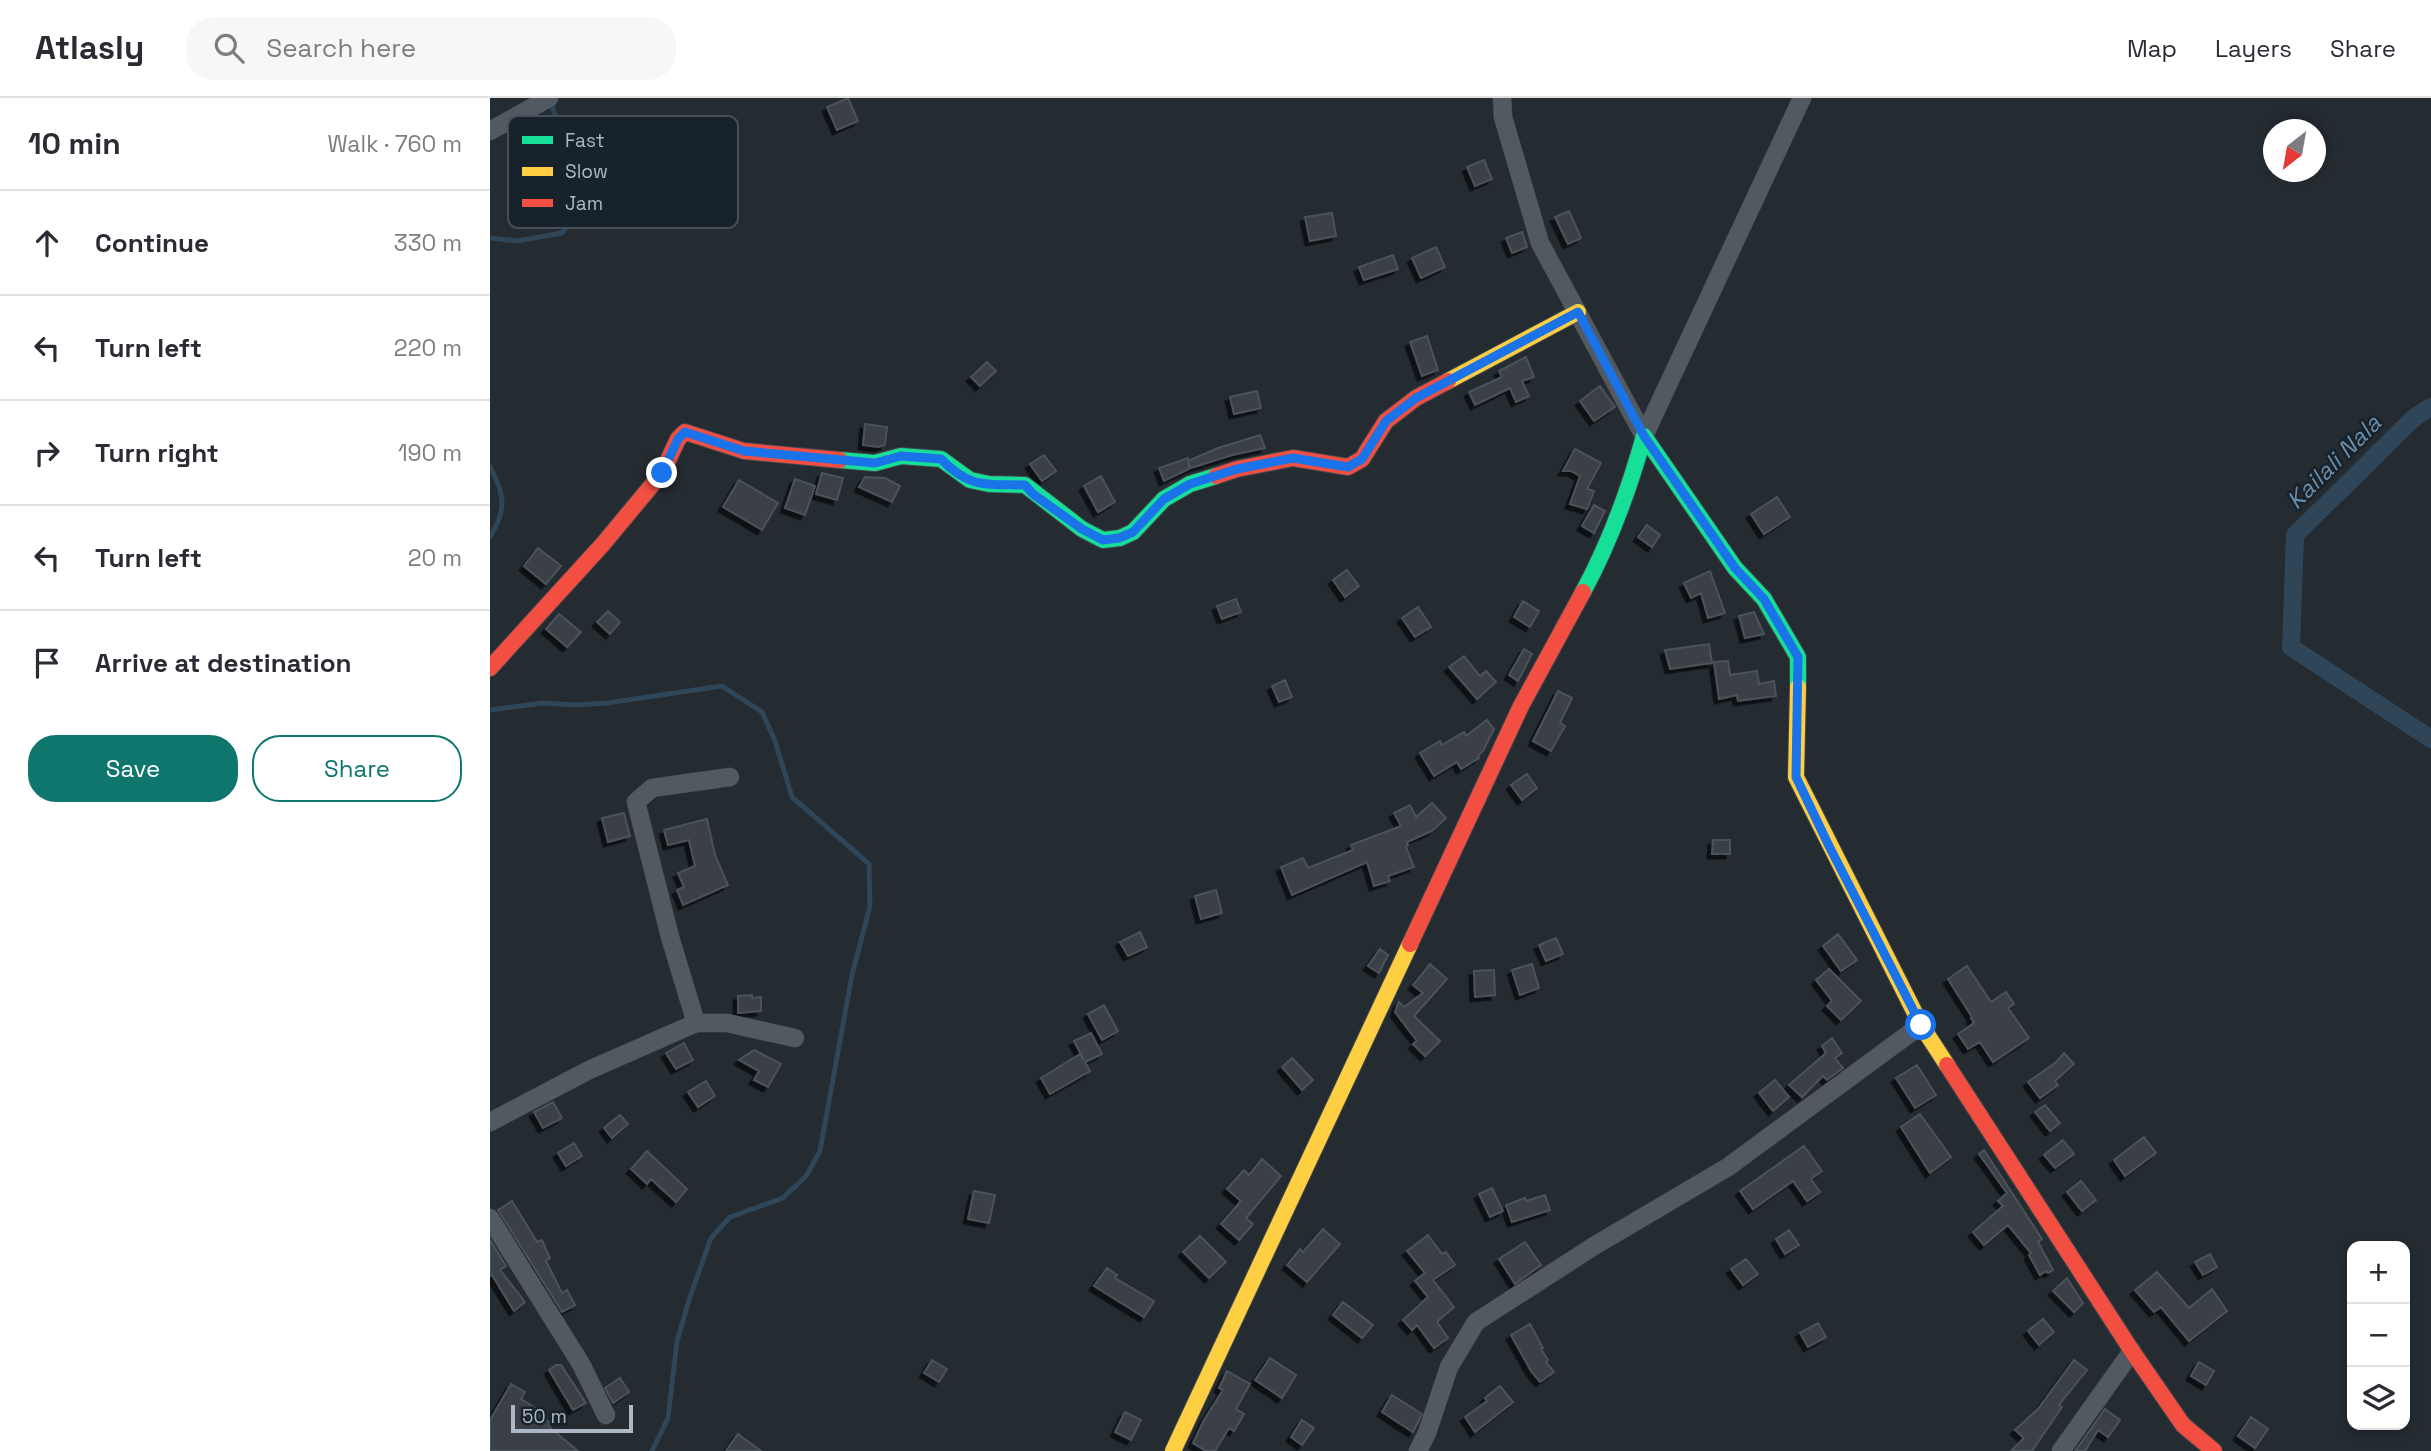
<!DOCTYPE html>
<html lang="en">
<head>
<meta charset="utf-8">
<style>
	:root { --surface:#fff; --page:#f7f7f7; --text:#2b2b33; --muted:#7c7c81; --line:#e1e1e2; --accent:#0f766e }
	body { margin:0; font-family:"Space Grotesk",sans-serif; background:var(--page); color:var(--text) }
	.controls { position:absolute; right:21px; bottom:21px; display:grid; overflow:hidden; border-radius:14px; box-shadow:0 4px 10px #0003 }
	.controls button { width:63px; height:63px; display:grid; place-items:center; padding:0; border:0; border-bottom:2px solid var(--line); background:var(--surface); color:var(--text); font:35px sans-serif }
	.compass { position:absolute; left:1773px; top:21px; width:63px; height:63px; border-radius:50%; background:var(--surface); box-shadow:0 4px 10px #0003; rotate:211deg }
	.scale { position:absolute; left:21px; bottom:18px; width:122px; box-sizing:border-box; padding-left:7px; border:4px solid #acb8c4; border-top:0; font-size:19px; line-height:24px; white-space:nowrap; color:#acb8c4; -webkit-text-stroke:5px #18222b; paint-order:stroke }
	.stop { position:absolute; width:21px; height:21px; margin:-16px; border:5px solid #1a73e8; border-radius:50%; background:#fff }
	.stop.end { background:#1a73e8; border-color:#fff; box-shadow:0 2px 7px #0008 }
	.list { margin:0; padding:0; list-style:none }
	h2 { display:flex; justify-content:space-between; align-items:center; height:91px; margin:0; padding:0 28px; font-size:30px }
	h2 small { font-size:23px; font-weight:400; color:var(--muted) }
	.list li { display:grid; grid-template-columns:46px 1fr auto; gap:21px; align-items:center; box-sizing:border-box; height:105px; padding:0 28px; border-top:2px solid var(--line) }
	.list b { display:block; font-size:26px; white-space:nowrap }
	.list em { font-size:23px; font-style:normal; color:var(--muted) }
	.actions { display:flex; gap:14px; padding:21px 28px }
	.actions a { flex:1; padding:16px 0; border:2px solid var(--accent); border-radius:28px; text-align:center; font-size:24px; color:var(--accent) }
	.actions .main { background:var(--accent); color:#fff }
	.icon { flex:none; width:38px; height:38px; fill:none; stroke:currentColor; stroke-width:2; stroke-linecap:round; stroke-linejoin:round }
	.map { position:relative; flex:none; width:1941px; height:1353px; overflow:hidden }
	header { display:flex; align-items:center; gap:42px; box-sizing:border-box; height:98px; padding:0 35px; background:var(--surface); border-bottom:2px solid var(--line) }
	header strong { font-size:33px }
	nav { display:flex; gap:38px; margin-inline-start:auto; font-size:24px }
	.search { width:490px; height:63px; background:var(--page); display:flex; align-items:center; gap:18px; box-sizing:border-box; padding:0 24px; border-radius:28px; color:var(--muted); font-size:26px }
	main { display:flex }
	aside { flex:1; background:var(--surface) }
	.map>svg:first-child { display:block }
	.lines { fill:none; stroke-linecap:round; stroke-linejoin:round }
	.stream { stroke:#2f4558; stroke-width:5 }
	.canal { stroke:#2f4558; stroke-width:18 }
	.building { fill:#3b4046; stroke:#4b525a; stroke-width:2; filter:url(#shadow) }
	.street-casing { stroke:#42474c; stroke-width:19 }
	.fast-casing { stroke:#42474c; stroke-width:18 }
	.slow-casing { stroke:#42474c; stroke-width:18 }
	.jam-casing { stroke:#42474c; stroke-width:18 }
	.street { stroke:#535960; stroke-width:18 }
	.fast { stroke:#16e098; stroke-width:16 }
	.slow { stroke:#ffcf43; stroke-width:16 }
	.jam { stroke:#f24e42; stroke-width:16 }
	.route { stroke:#1a73e8; stroke-width:9 }
	.labels { text-anchor:middle; stroke-width:5; stroke-linejoin:round; paint-order:stroke }
	.water-label { font-size:24px; font-style:italic; fill:#6b8da9; stroke:#18222b }
	.key { fill:#18222b; stroke:#444f59; stroke-width:2 }
	.key-label { font-size:19px; fill:#acb8c4 }
</style>
</head>
<body>
<header>
<strong>Atlasly</strong>
<div class="search"><svg class="icon" aria-label="search" viewBox="0 0 24 24"><circle cx="10" cy="10" r="6"/><path d="M15 15l6 6"/></svg>Search here</div>
<nav><a>Map</a><a>Layers</a><a>Share</a></nav>
</header>
<main>
<aside>
<h2>10 min<small>Walk · 760 m</small></h2>
<ul class="list">
<li><svg class="icon" aria-label="ahead" viewBox="0 0 24 24"><path d="M12 20V5M6 11l6-6 6 6"/></svg><div><b>Continue</b></div><em>330 m</em></li>
<li><svg class="icon" aria-label="left" viewBox="0 0 24 24"><path d="M17 20v-9H6M10 6l-5 5 5 5"/></svg><div><b>Turn left</b></div><em>220 m</em></li>
<li><svg class="icon" aria-label="right" viewBox="0 0 24 24"><path d="M7 20v-9h11M14 6l5 5-5 5"/></svg><div><b>Turn right</b></div><em>190 m</em></li>
<li><svg class="icon" aria-label="left" viewBox="0 0 24 24"><path d="M17 20v-9H6M10 6l-5 5 5 5"/></svg><div><b>Turn left</b></div><em>20 m</em></li>
<li><svg class="icon" aria-label="arrive" viewBox="0 0 24 24"><path d="M6 21V4h12l-3 4 3 4H6"/></svg><div><b>Arrive at destination</b></div></li>
</ul>
<div class="actions"><a class="main">Save</a><a>Share</a></div>
</aside>
<div class="map">
<svg width="1941" height="1353" viewBox="0 0 1941 1353">
	<defs>
		<filter id="shadow"><feDropShadow dx="-4.5" dy="4.5" stdDeviation="0" flood-color="#0009"/></filter>
	</defs>
	<rect width="100%" height="100%" fill="#242b31"/>
	<g class="lines">
		<path class="stream" d="M0 140 27 143 72 135 97 102 83 57 69 33 61 3
			M0 369C15 396 17 412 0 439
			M0 612 53 605 86 607 117 605 232 588 272 614 285 643 302 699 379 766 380 808 362 877 330 1053 317 1077 293 1100 240 1119 221 1140 200 1199 187 1243 178 1320 162 1353"/>
		<path class="canal" d="M1941 309 1925 319 1805 437 1801 549 1941 641"/>
	</g>
	<path class="building" d="M358 0 368 23 347 32 337 9Z
		M994 62 1002 81 985 88 977 69Z
		M1079 113 1091 140 1078 146 1065 119Z
		M842 115 846 138 820 143 815 119Z
		M1032 134 1037 149 1022 155 1016 140Z
		M946 149 955 169 931 180 922 160Z
		M903 157 908 171 874 182 869 169Z
		M937 238 948 272 932 278 920 244Z
		M1036 259 1044 279 1032 283 1039 298 1026 304 1020 290 985 307 979 294 1012 279 1009 273Z
		M497 264 506 273 490 288 481 279Z
		M1110 288 1125 309 1104 323 1090 303Z
		M767 293 771 310 744 316 740 299Z
		M375 326 397 329 395 347 388 349 373 347Z
		M770 337 775 350 742 357 701 370 698 363 728 350Z
		M1085 351 1111 365 1097 391 1104 393 1097 411 1080 406 1090 378 1081 373H1073Z
		M554 357 566 373 552 383 540 366Z
		M698 360 699 371 674 383 669 370Z
		M332 375 353 380 347 402 326 396Z
		M611 378 625 404 608 414 594 388Z
		M375 379 395 380 410 388 402 404 369 389Z
		M305 381 325 388 315 417 295 410Z
		M249 382 288 405 272 432 233 409Z
		M1287 399 1300 419 1274 436 1261 416Z
		M1104 407 1115 413 1104 435 1092 428Z
		M1157 427 1170 437 1162 449 1148 439Z
		M48 450 71 468 56 486 34 468Z
		M857 472 869 488 855 499 843 482Z
		M1220 473 1235 515 1218 520 1211 495 1201 500 1194 485Z
		M746 501 751 514 732 521 727 508Z
		M1033 503 1049 513 1040 529 1024 519Z
		M928 509 941 529 925 539 912 520Z
		M118 513 130 524 120 536 107 524Z
		M1264 514 1274 536 1255 540 1249 518Z
		M69 516 91 534 77 549 56 531Z
		M1219 546 1222 565 1180 571 1175 552Z
		M1034 551 1042 556 1028 583 1019 577Z
		M974 558 990 578 996 573 1006 584 987 601 959 569Z
		M1238 563 1240 577 1267 573 1269 586 1284 583 1286 598 1248 603 1247 597 1229 601 1224 564Z
		M795 582 802 599 789 604 782 588Z
		M1068 593 1082 600 1070 625 1075 628 1061 653 1043 643Z
		M997 622 1004 631 993 653 988 658 989 660 971 671 967 664 944 678 930 655 950 643 952 647 974 634 976 638Z
		M1037 676 1047 690 1032 702 1021 687Z
		M942 705 956 720 942 733 917 744 918 747 916 749 924 769 898 778 900 783 884 788 877 764 802 797 791 769 813 760 818 770 863 752 861 747 911 728 904 715 920 707 926 719Z
		M134 715 140 738 118 744 112 720Z
		M217 721 225 757 238 787 193 807 187 792 194 789 188 775 205 768 199 742 178 747 174 732Z
		M1223 742H1240V756H1222Z
		M726 792 732 815 711 821 705 798Z
		M650 834 657 849 638 858 630 844Z
		M1348 836 1367 862 1351 873 1333 848Z
		M1066 840 1073 856 1056 863 1049 847Z
		M890 851 898 857 889 875 878 868Z
		M940 866 957 881 924 918 950 943 935 958 923 946 927 943 905 914 909 904 914 909 933 895 923 887Z
		M1042 866 1049 890 1030 897 1022 872Z
		M1477 868 1501 904 1516 894 1524 906 1518 910 1539 940 1503 964 1490 944 1478 951 1468 936 1484 925 1481 920 1482 919 1458 881Z
		M1339 871 1371 903 1351 922 1337 908 1342 903 1326 882Z
		M1004 872 1005 897 985 899 984 873Z
		M262 897V900L271 899V913L248 915V898Z
		M614 907 628 933 612 942 598 916Z
		M601 935 612 956 595 964 600 973 560 996 551 980 590 956 594 962 584 943Z
		M1342 940 1352 955 1345 960 1353 970 1337 982 1333 978 1312 999 1299 987 1336 955 1332 948Z
		M194 945 203 962 186 971 176 955Z
		M264 952 291 966 278 989 264 982 269 973 249 962Z
		M1574 955 1584 966 1565 983 1568 987 1550 1000 1538 984 1565 965Z
		M802 960 823 982 812 992 792 969Z
		M1427 967 1446 997 1425 1010 1406 980Z
		M1285 982 1299 999 1283 1013 1269 995Z
		M216 983 225 998 208 1009 198 994Z
		M63 1004 72 1020 53 1030 44 1014Z
		M1555 1007 1570 1025 1560 1033 1545 1014Z
		M1430 1016 1461 1059 1440 1075 1411 1029Z
		M130 1017 138 1026 122 1040 114 1030Z
		M1654 1039 1666 1055 1635 1078 1624 1062Z
		M1573 1042 1584 1056 1565 1070 1554 1057Z
		M84 1045 92 1058 76 1068 68 1055Z
		M1314 1048 1332 1073 1321 1081 1330 1094 1317 1103 1303 1083 1263 1111 1250 1093Z
		M1494 1052 1552 1141 1548 1144 1563 1172 1558 1175 1556 1173 1550 1177 1539 1157 1541 1155 1518 1127 1494 1147 1483 1134 1513 1108 1508 1103 1517 1095 1489 1056Z
		M157 1053 197 1091 186 1104 161 1081 157 1086 141 1071Z
		M772 1061 791 1078 756 1120 763 1126 749 1142 731 1126 751 1103 737 1091 754 1072 759 1077Z
		M1591 1083 1606 1102 1592 1113 1577 1094Z
		M1002 1090 1013 1113 1000 1119 989 1096Z
		M484 1093 505 1097 499 1125 478 1121Z
		M1055 1097 1060 1112 1022 1124 1016 1107 1035 1100 1036 1103Z
		M22 1103 47 1144 52 1142 60 1160 56 1163 72 1195 77 1192 85 1207 72 1214 8 1112Z
		M833 1131 850 1146 817 1184 797 1167 810 1151 813 1154Z
		M1299 1132 1309 1147 1295 1156 1286 1141Z
		M938 1137 952 1156 956 1154 965 1167 943 1182 964 1209 947 1224 958 1240 944 1250 927 1227 922 1232 913 1222 938 1199 925 1183 935 1175 917 1153Z
		M710 1138 736 1164 719 1180 693 1154Z
		M0 1142 16 1168 10 1172 35 1204 24 1213 2 1177 0 1178Z
		M1035 1144 1051 1167 1025 1186 1009 1161Z
		M1720 1156 1727 1169 1713 1177 1705 1164Z
		M1256 1161 1268 1176 1253 1187 1241 1171Z
		M617 1170 627 1177 625 1180 664 1203 654 1219 604 1188Z
		M1667 1174 1699 1210 1722 1191 1737 1213 1699 1243 1671 1209 1664 1214 1645 1192Z
		M1577 1180 1593 1205 1584 1214 1563 1193Z
		M853 1204 883 1227 872 1240 843 1217Z
		M1553 1221 1564 1234 1549 1247 1538 1233Z
		M1328 1225 1336 1239 1318 1249 1310 1235Z
		M1040 1226 1053 1250 1051 1251 1058 1262 1056 1264 1064 1274 1050 1284 1041 1273 1021 1237Z
		M780 1260 806 1277 792 1300 765 1282Z
		M442 1262 457 1271 449 1284 434 1275Z
		M1584 1262 1597 1272 1569 1307 1572 1309 1542 1353H1521L1534 1340 1525 1332 1548 1311Z
		M1709 1264 1724 1273 1716 1287 1701 1278Z
		M66 1267H71L96 1305 83 1312 59 1272Z
		M737 1273 760 1286 746 1311 754 1316 744 1333 739 1330 725 1353H716L703 1345 714 1322 733 1292 729 1290Z
		M130 1280 139 1294 123 1305 115 1290Z
		M21 1286 35 1294 31 1301 47 1311 45 1314 62 1326 58 1328 88 1353H0V1322Z
		M1010 1288 1023 1304 985 1334 975 1319 997 1303 995 1300Z
		M902 1297 932 1316 923 1334 892 1314Z
		M1615 1311 1630 1322 1618 1339 1608 1332 1595 1353H1585Z
		M635 1314 651 1322 641 1342 625 1334Z
		M1761 1319 1778 1331 1765 1350 1748 1338Z
		M812 1322 824 1330 812 1347 801 1339Z
		M248 1336 271 1353H236Z"/>
	<g class="lines">
		<g class="street-casing">
			<path id="street" d="M1012 0 1013 19 1050 145 1154 338 1312 0
				M0 33 59 0
				M206 925 180 839 146 704 162 690 240 679
				M0 1024 99 972 206 925H237L305 940
				M0 1120 91 1266 116 1317
				M928 1353 937 1335 959 1269 986 1224 1104 1148 1238 1069 1431 927
				M1571 1353 1642 1253"/>
		</g>
		<g class="fast-casing">
			<path id="fast" d="M350 362 385 365 411 358 451 361 480 382 499 386 535 387 592 431 613 442 630 440 643 434 674 401 700 386 726 378
				M1093 494C1120 444 1139 392 1154 338L1245 470 1274 501 1308 559V589"/>
		</g>
		<g class="slow-casing">
			<path id="slow" d="M958 283 1088 214
				M1308 589 1306 679 1431 927 1457 967
				M683 1353 920 846"/>
		</g>
		<g class="jam-casing">
			<path id="jam" d="M726 378 747 371 803 360 858 369 872 361 896 323 926 300 958 283
				M0 570 113 446 172 375 188 341 195 334 254 353 350 362
				M920 846 1031 608 1093 494
				M1457 967 1642 1253 1693 1327 1724 1353"/>
		</g>
		<use href="#street" class="street"/>
		<use href="#fast" class="fast"/>
		<use href="#slow" class="slow"/>
		<use href="#jam" class="jam"/>
	</g>
	<g class="lines">
		<path class="route" d="M172 375 188 341 195 334 254 353 385 365 411 358 451 361C480 391 496 386 535 387L543 396 592 431 613 442 629 440 643 434 674 401 700 386 747 371 803 360 858 369 872 361 896 323 926 300 1088 214 1154 338 1245 470 1274 501 1308 559 1306 679 1339 748 1431 927"/>
	</g>
	<g class="labels">
		<g class="water-label">
			<text transform="translate(1844 364) rotate(-45)" y="8">Kailali Nala</text>
		</g>
	</g>
	<rect x="18" y="18" width="230" height="112" rx="10" class="key"/>
	<rect x="32" y="38" width="31" height="8" fill="#16e098"/>
	<rect x="32" y="69" width="31" height="9" fill="#ffcf43"/>
	<rect x="32" y="101" width="31" height="8" fill="#f24e42"/>
	<g class="key-label">
		<text x="75" y="49">Fast</text>
		<text x="75" y="80">Slow</text>
		<text x="75" y="112">Jam</text>
	</g>
</svg>
<div class="controls">
<button>+</button>
<button>−</button>
<button><svg class="icon" aria-label="layers" viewBox="0 0 24 24"><path d="M12 4l9 5-9 5-9-5zM3 14l9 5 9-5"/></svg></button>
</div>
<svg class="compass" viewBox="-18 -18 36 36"><path d="M0-13l5 13h-10z" fill="#e53935"/><path d="M0 13l5-13h-10z" fill="#7c7c81"/></svg>
<div class="scale">50 m</div>
<div class="stop" style="left:1431px;top:927px"></div>
<div class="stop end" style="left:172px;top:375px"></div>
</div>
</main>
</body>
</html>
